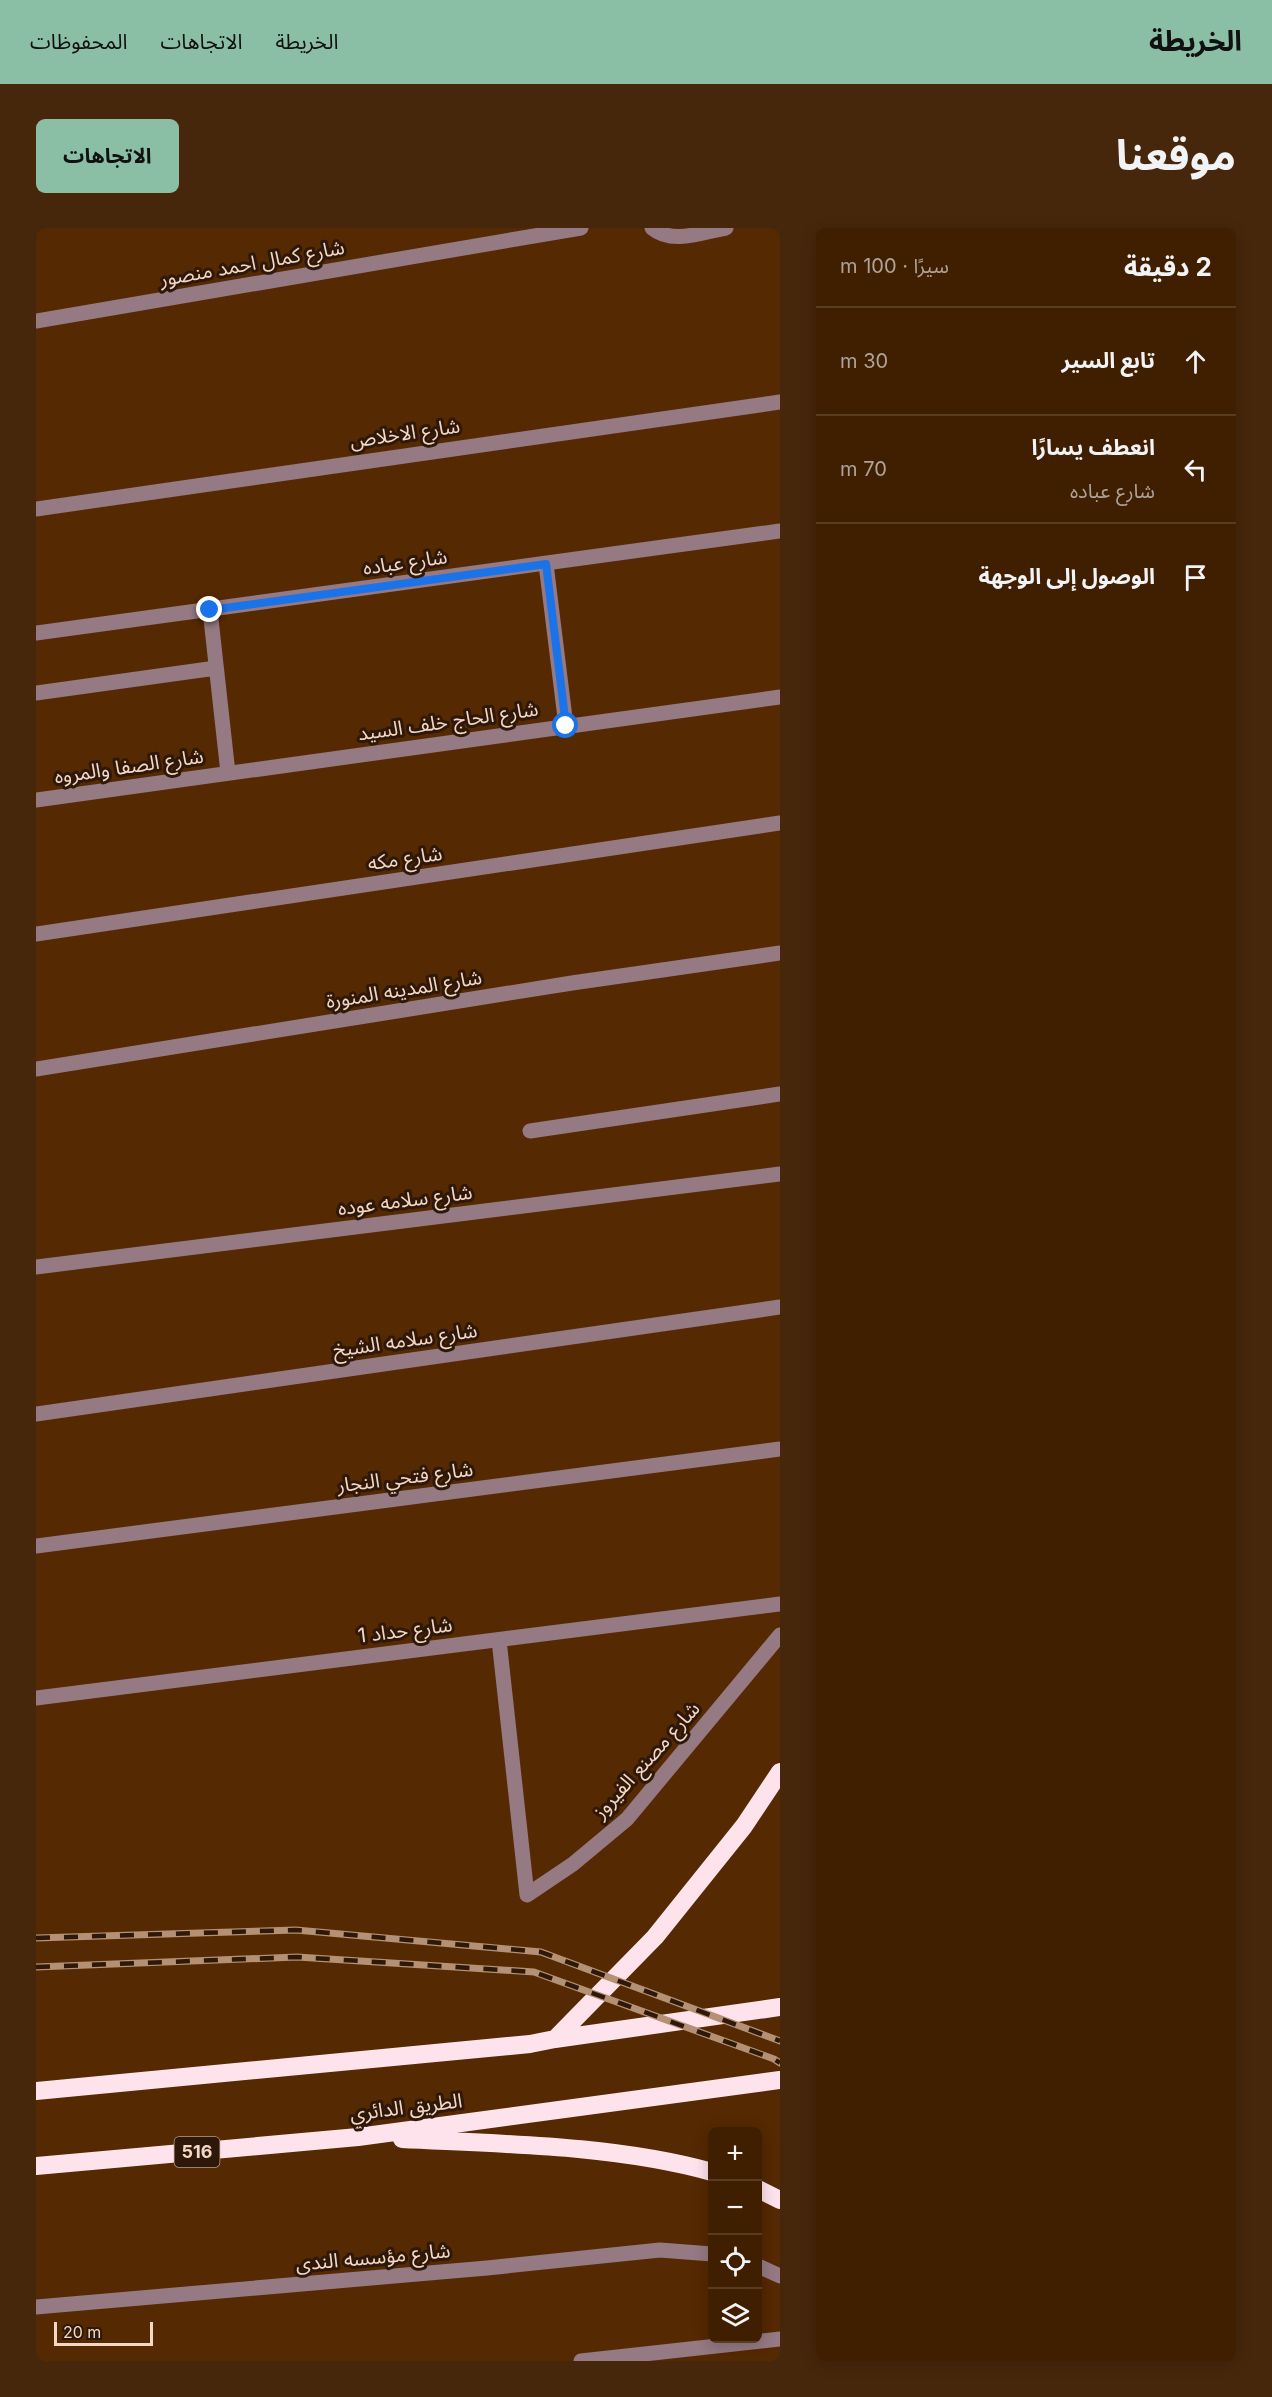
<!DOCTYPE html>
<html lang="ar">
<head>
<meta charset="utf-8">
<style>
	:root { --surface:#401f01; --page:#47270b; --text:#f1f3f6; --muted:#aea299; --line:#593d23; --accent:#8abfa5 }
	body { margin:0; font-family:Inter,"Noto Sans Arabic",sans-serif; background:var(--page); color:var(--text); direction:rtl }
	.controls { position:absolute; right:18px; bottom:18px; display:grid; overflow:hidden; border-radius:9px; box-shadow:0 3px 15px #0003 }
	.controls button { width:54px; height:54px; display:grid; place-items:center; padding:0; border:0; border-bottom:2px solid var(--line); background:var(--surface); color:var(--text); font:30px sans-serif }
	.scale { position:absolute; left:18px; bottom:15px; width:99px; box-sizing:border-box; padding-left:6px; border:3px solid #f4d7c4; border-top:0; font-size:16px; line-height:21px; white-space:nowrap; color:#f4d7c4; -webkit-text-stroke:4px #2d1809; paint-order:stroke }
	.stop { position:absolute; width:18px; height:18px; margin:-14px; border:4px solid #1a73e8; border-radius:50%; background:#fff }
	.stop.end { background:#1a73e8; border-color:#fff; box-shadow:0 2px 6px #0008 }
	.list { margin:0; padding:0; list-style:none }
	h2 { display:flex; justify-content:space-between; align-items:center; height:78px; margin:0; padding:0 24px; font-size:26px }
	h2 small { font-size:20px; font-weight:400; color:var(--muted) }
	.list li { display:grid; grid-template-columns:39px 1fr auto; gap:18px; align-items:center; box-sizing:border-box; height:108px; padding:0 24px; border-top:2px solid var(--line) }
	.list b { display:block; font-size:22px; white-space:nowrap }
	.list p { margin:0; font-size:20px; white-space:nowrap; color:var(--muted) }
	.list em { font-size:20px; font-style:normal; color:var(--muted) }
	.icon { flex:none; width:33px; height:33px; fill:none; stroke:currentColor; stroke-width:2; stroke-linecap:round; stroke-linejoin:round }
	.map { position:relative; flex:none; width:744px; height:2133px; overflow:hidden; direction:ltr; border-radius:9px }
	header { display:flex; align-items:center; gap:36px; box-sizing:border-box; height:84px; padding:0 30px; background:var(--accent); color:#111 }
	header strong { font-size:28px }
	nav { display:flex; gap:33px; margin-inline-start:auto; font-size:21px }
	.intro { display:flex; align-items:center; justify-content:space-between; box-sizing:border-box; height:144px; padding:0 36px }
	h1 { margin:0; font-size:42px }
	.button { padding:15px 27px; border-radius:9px; background:var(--accent); color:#111; font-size:21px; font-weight:700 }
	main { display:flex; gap:36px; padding:0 36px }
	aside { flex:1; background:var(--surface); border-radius:9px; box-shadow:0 3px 15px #0003 }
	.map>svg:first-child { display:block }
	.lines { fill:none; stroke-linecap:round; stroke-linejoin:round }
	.minor { stroke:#957983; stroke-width:15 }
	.highway { stroke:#ffe3ec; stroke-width:18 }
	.rail-casing { stroke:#b49075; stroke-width:7 }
	.rail { stroke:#2d1809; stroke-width:4.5; stroke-dasharray:14; stroke-linecap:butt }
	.route { stroke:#1a73e8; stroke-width:8 }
	.labels { text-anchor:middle; stroke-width:6; stroke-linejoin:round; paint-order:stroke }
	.shield { fill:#2d1809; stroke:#b89e8c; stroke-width:1.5 }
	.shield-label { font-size:18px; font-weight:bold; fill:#f4d7c4 }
	.street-label { font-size:20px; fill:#f4d7c4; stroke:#2d1809 }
</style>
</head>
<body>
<header>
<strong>الخريطة</strong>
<nav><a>الخريطة</a><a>الاتجاهات</a><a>المحفوظات</a></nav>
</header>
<div class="intro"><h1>موقعنا</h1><a class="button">الاتجاهات</a></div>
<main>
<aside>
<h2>2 دقيقة<small>سيرًا · 100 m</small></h2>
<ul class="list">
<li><svg class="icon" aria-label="ahead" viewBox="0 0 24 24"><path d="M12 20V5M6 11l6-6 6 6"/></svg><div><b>تابع السير</b></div><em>30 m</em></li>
<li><svg class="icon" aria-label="left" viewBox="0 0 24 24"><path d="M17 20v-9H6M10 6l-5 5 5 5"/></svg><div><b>انعطف يسارًا</b><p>شارع عباده</p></div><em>70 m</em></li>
<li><svg class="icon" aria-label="arrive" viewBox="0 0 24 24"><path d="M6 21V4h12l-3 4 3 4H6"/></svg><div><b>الوصول إلى الوجهة</b></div></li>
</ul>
</aside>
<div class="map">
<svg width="744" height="2133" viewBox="0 0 744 2133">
	<rect width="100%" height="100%" fill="#552901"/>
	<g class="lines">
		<path class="minor" d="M616 0C636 17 667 4 690 0
			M0 93 545 0
			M0 281 744 174
			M510 336 530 498
			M174 382 192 545
			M0 405 744 303
			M0 465 180 440
			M0 572 744 469
			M0 706 744 595
			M0 841 536 755 744 725
			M494 903 744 866
			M0 1039 744 946
			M0 1186 744 1079
			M0 1318 744 1221
			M463 1412 491 1667 537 1636 591 1591 744 1407
			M0 1470 744 1376
			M722 2038 744 2048
			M0 2079 451 2040 624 2022 676 2026
			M545 2133 744 2111"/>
		<path class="highway" d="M519 1811 619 1709 708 1598 744 1544
			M0 1863 494 1816 519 1811 744 1779
			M366 1911C466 1916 579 1917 676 1944
			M0 1938 322 1909 744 1852
			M722 1961 744 1972"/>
		<g class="rail-casing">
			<path id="rail" d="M0 1710 260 1702 505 1724 744 1813
				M0 1739 261 1729 498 1744 738 1831 744 1835"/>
		</g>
		<use href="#rail" class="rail"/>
	</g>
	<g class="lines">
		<path class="route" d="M174 382 510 336 530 498"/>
	</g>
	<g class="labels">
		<rect class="shield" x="138.5" y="1909" width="45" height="30" rx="4.5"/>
		<g class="shield-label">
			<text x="161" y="1930">516</text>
		</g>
		<g class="street-label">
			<text transform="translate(216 35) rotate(-10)" y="7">شارع كمال احمد منصور</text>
			<text transform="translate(369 205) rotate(-8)" y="7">شارع الاخلاص</text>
			<text transform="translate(369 334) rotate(-8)" y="7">شارع عباده</text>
			<text transform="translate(412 493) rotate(-8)" y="7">شارع الحاج خلف السيد</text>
			<text transform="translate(93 538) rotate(-8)" y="7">شارع الصفا والمروه</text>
			<text transform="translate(369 630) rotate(-8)" y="7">شارع مكه</text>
			<text transform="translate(368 761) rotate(-9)" y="7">شارع المدينه المنورة</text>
			<text transform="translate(369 972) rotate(-7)" y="7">شارع سلامه عوده</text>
			<text transform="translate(369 1112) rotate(-8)" y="7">شارع سلامه الشيخ</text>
			<text transform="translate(369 1249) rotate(-7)" y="7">شارع فتحي النجار</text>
			<text transform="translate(369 1402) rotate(-7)" y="7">شارع حداد 1</text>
			<text transform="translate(610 1532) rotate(-48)" y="7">شارع مصنع الفيروز</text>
			<text transform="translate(370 1879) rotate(-7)" y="7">الطريق الدائري</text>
			<text transform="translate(337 2029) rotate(-5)" y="7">شارع مؤسسه الندى</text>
		</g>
	</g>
</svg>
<div class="controls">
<button>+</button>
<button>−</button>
<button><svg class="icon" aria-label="locate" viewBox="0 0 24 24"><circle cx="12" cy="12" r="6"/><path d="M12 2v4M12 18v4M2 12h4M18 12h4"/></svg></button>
<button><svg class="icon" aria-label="layers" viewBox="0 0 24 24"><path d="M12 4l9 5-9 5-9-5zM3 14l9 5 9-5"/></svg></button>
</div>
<div class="scale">20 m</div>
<div class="stop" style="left:530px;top:498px"></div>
<div class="stop end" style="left:174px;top:382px"></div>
</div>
</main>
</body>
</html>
